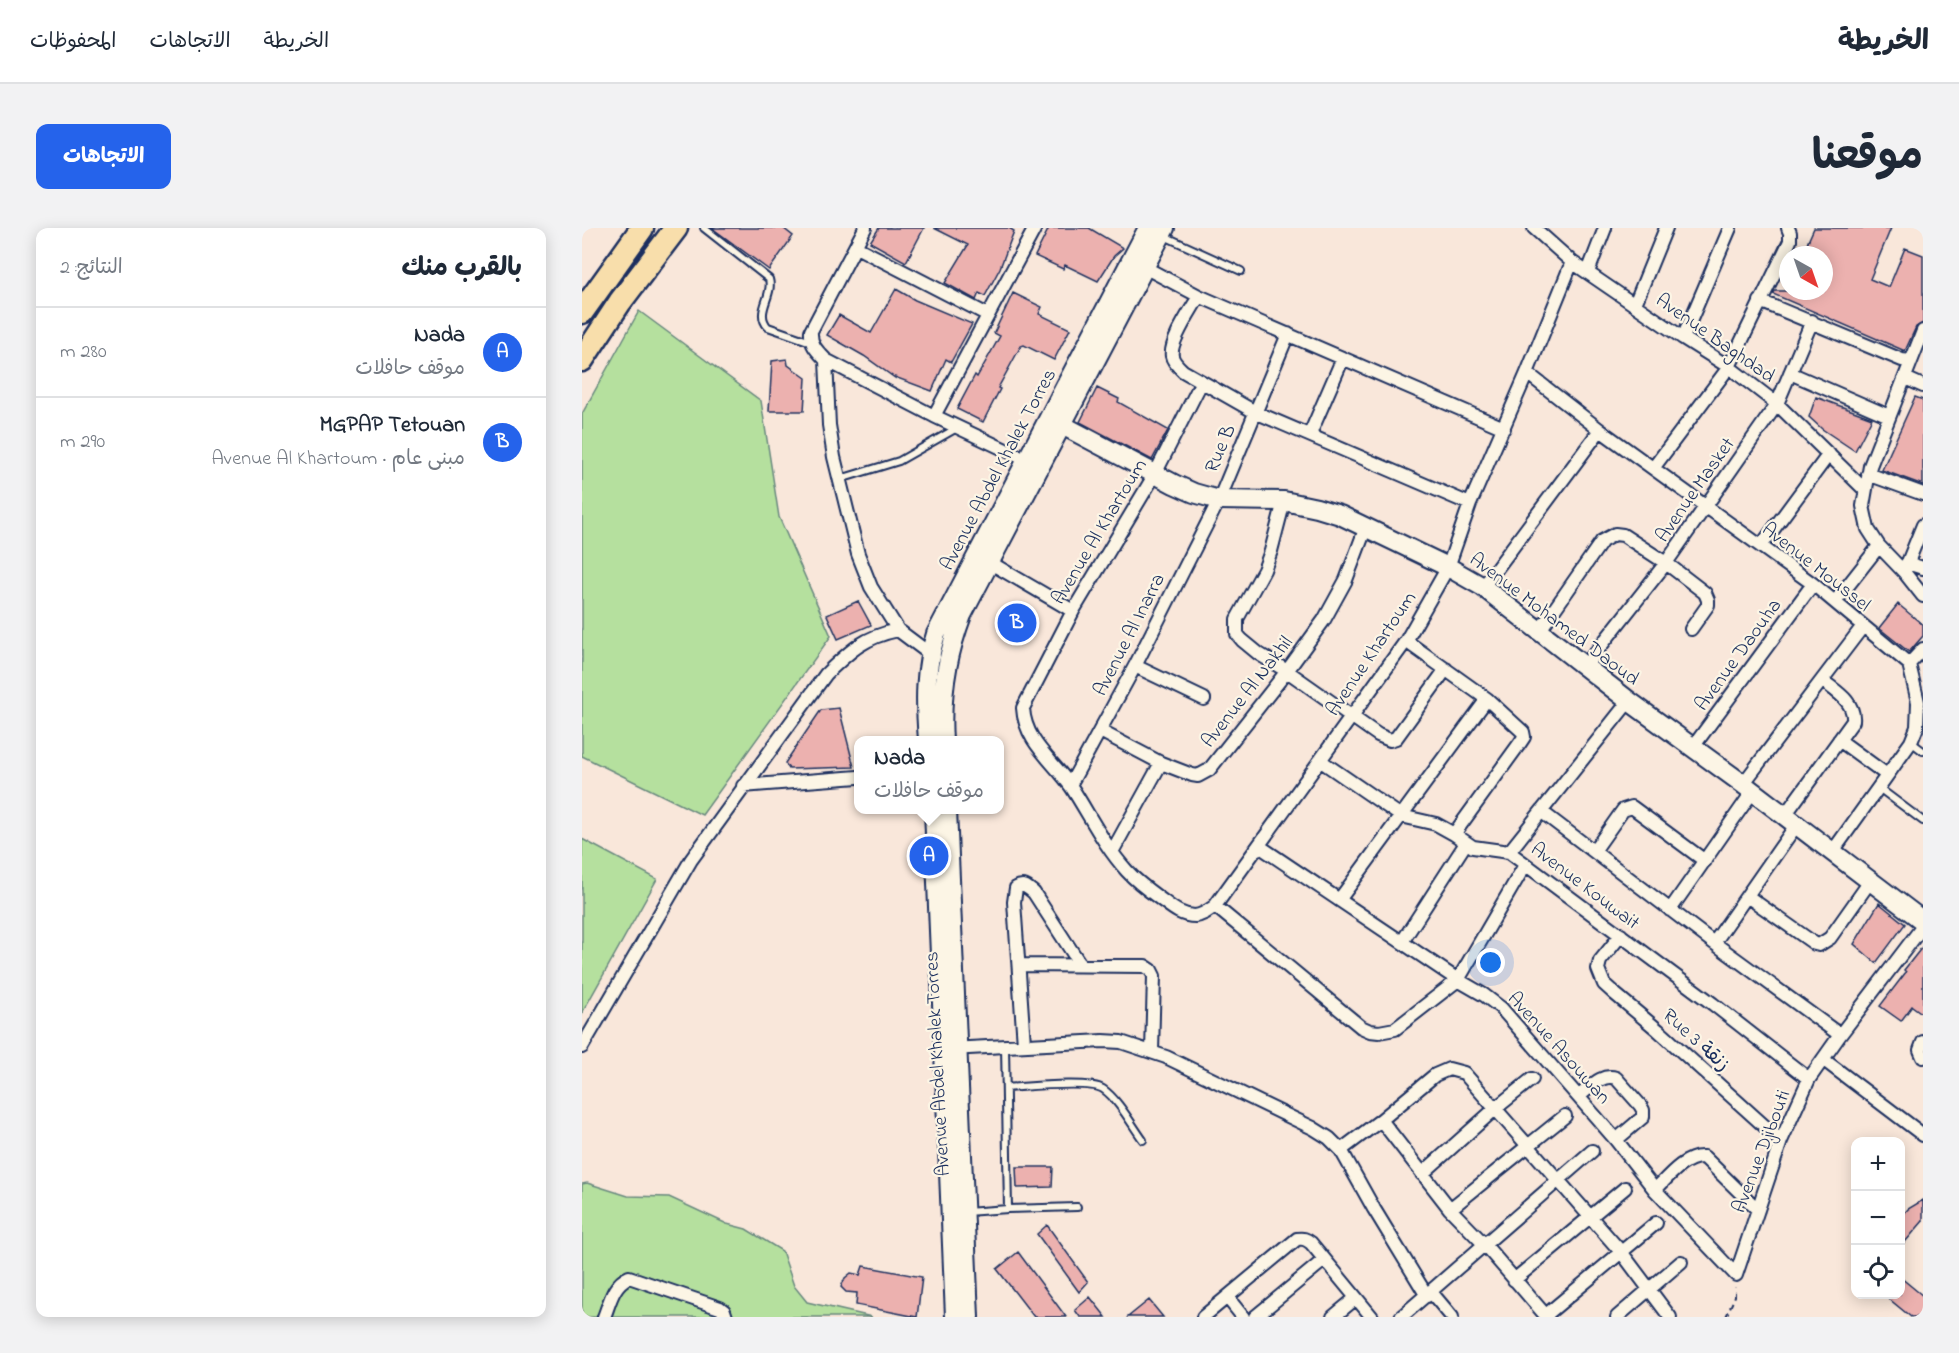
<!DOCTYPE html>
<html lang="ar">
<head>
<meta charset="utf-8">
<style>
	:root { --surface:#fff; --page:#f2f2f3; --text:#1f2937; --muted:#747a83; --line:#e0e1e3; --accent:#2563eb }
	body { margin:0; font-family:"Indie Flower","Playpen Sans Arabic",sans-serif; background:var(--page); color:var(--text); direction:rtl }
	.controls { position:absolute; right:18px; bottom:18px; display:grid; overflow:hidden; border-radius:12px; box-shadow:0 3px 15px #0003 }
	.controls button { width:54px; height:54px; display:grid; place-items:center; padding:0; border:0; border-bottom:2px solid var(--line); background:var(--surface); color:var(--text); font:30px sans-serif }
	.compass { position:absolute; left:1197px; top:18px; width:54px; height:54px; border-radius:50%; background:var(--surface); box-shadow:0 3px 15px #0003; rotate:140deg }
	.you { position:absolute; left:909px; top:735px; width:21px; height:21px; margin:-15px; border:4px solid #fff; border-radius:50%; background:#1a73e8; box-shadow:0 0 0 9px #1a73e833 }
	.badge { display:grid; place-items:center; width:39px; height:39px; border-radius:50%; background:var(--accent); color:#fff; font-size:20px; font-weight:700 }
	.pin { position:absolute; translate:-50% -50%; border:3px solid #fff; box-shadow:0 2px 6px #0006 }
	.popup { position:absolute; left:272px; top:508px; width:150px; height:78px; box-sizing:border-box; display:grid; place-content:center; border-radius:12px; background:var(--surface); filter:drop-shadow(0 2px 4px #0005); font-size:20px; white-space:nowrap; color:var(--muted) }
	.popup b { font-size:22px; color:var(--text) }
	.popup::after { content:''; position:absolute; left:50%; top:100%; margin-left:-12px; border:12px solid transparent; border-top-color:var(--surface) }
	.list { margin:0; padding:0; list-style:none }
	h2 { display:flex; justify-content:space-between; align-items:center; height:78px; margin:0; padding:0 24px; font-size:26px }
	h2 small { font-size:20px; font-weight:400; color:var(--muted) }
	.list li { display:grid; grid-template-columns:39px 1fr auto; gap:18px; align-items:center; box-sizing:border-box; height:90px; padding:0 24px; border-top:2px solid var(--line) }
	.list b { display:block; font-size:22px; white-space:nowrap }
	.list p { margin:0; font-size:20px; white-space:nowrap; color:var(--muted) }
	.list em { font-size:20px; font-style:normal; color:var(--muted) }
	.icon { flex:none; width:33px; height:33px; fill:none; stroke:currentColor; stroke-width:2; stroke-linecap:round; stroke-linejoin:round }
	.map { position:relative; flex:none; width:1341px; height:1089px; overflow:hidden; direction:ltr; border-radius:12px }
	header { display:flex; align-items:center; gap:36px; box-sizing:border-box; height:84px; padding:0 30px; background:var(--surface); border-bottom:2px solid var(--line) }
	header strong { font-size:28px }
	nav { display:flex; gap:33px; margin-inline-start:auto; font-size:21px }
	.intro { display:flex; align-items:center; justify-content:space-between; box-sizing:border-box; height:144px; padding:0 36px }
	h1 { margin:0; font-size:42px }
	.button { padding:15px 27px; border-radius:12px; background:var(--accent); color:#fff; font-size:21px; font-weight:700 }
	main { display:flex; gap:36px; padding:0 36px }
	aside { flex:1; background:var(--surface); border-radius:12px; box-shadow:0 3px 15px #0003 }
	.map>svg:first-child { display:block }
	.green { fill:#b5e09e; stroke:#68887e; stroke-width:1.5 }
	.building { fill:#ecb1af; stroke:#1b2f5e; stroke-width:1.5 }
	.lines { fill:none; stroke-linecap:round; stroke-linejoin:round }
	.lane-casing { stroke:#1b2f5e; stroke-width:10 }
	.street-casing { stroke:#1b2f5e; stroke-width:16 }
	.secondary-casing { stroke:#1b2f5e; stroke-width:22 }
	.highway-casing { stroke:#1b2f5e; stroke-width:27 }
	.path { stroke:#1b2f5e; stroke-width:2; stroke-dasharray:6 4.5; stroke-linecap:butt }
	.lane { stroke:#fcf5e5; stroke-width:6 }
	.street { stroke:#fcf5e5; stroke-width:12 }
	.secondary { stroke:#fcf5e5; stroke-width:18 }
	.highway { stroke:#f8deab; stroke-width:22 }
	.labels { text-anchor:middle; stroke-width:4.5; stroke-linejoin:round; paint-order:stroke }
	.street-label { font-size:20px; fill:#1b2f5e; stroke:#fcf5e5 }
</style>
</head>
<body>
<header>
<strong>الخريطة</strong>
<nav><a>الخريطة</a><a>الاتجاهات</a><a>المحفوظات</a></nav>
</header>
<div class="intro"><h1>موقعنا</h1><a class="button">الاتجاهات</a></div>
<main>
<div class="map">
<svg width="1341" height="1089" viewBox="0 0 1341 1089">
	<rect width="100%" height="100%" fill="#f9e7da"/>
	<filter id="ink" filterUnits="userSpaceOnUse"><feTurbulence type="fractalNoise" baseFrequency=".0167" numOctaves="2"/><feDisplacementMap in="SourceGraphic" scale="12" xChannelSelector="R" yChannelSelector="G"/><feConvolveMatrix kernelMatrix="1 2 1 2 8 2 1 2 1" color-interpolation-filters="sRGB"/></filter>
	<g filter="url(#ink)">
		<path class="green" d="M57 83 179 173 197 289 249 408 120 587 0 528V186Z
			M0 611 75 651 0 785Z
			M5 955 46 968 87 969 145 996 164 1001 200 1023 212 1058 225 1074 290 1089H0V956Z"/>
		<path class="building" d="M130 0H201L211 8 187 42Z
			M297 0H342L324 34 288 14Z
			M352 0H427L432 3 418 40 403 68 397 65 394 72 363 55 386 17Z
			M467 0H507L541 20 532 28 516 53 483 37 481 41 453 28Z
			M1232 0H1309L1288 51 1307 59 1323 20 1341 27V95L1334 99 1323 123 1191 66 1193 63H1242V27H1220Z
			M314 61 333 72 390 96 369 134 364 131 350 163 313 149V150L282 128 245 107 257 87 289 105Z
			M431 65 460 79 457 86 488 101 472 132 442 117 439 118 416 160 418 161 401 194 375 181 393 147 395 149 418 108 412 105Z
			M205 131 206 137 224 150 222 183H187L190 133Z
			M515 160 537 171 536 174 586 202 570 232 498 194Z
			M1234 169 1290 190 1273 223 1240 201 1227 189Z
			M1333 169 1341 172V257L1300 242Z
			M276 373 289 397 256 411 245 387Z
			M1316 376 1341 397V408L1327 424 1297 400Z
			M257 480 272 539 207 541 203 535 239 482Z
			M1297 675 1323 696 1294 735 1272 716Z
			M1341 718V786L1330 778 1319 793 1298 778 1324 744 1322 742Z
			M434 939H471L470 959 435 960Z
			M1341 972V993L1318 1020V990L1326 981Z
			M465 997 506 1054 497 1064 455 1006Z
			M436 1024 484 1089H452L415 1041Z
			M281 1038 340 1049 335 1089 274 1077 275 1065 264 1064 259 1059 263 1050 269 1045 278 1047Z
			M1318 1049 1341 1068V1089H1329L1301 1066H1318Z
			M508 1069 524 1089H498L493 1082Z
			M567 1072 581 1089H546Z"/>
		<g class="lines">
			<g class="lane-casing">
				<path id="lane" d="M122 0 187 51C192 68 172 84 186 99L229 114
					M580 7 659 43
					M258 251 317 233 375 200
					M1329 514 1341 523
					M1297 560 1341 593
					M423 818 426 981
					M424 860C443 859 508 852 521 861 536 871 550 897 561 912
					M384 984 426 981 495 979"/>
			</g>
			<g class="street-casing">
				<path id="street" d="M283 0 229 103C228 117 235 123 244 132L352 188 445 232
					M952 0 990 34 1101 110 1147 139 1195 176 1283 262
					M274 19 406 87
					M562 39 617 68 922 200
					M1006 44 1023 0
					M617 68C610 81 587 114 590 128 591 134 597 139 601 143L673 184 888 276
					M1178 73 1320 132 1329 133
					M1053 76 1084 0
					M1341 103 1288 238 1281 278 1286 301 1297 318 1322 344 1341 368
					M1101 110 1148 0
					M244 132 247 197 252 229 276 326 289 359 316 402 352 429
					M945 145 1018 202 1231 356 1327 436 1336 474 1335 499 1329 514 1251 623
					M1208 145 1307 188
					M1323 150 1341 158
					M619 155 573 246 491 383 441 480C443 515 472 533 490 560 508 588 523 619 545 643 554 653 566 662 577 670 588 678 598 688 613 688 621 687 626 683 633 678L824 413 866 339 888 276 945 145 990 34
					M352 188 453 0
					M728 206 761 130
					M1072 239 1147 139 1208 13V5L1206 0
					M1286 246 1341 266
					M702 273 689 323 682 342 655 391V406L660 412 677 426 705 443 796 507 808 512 814 510 864 441
					M1179 318 1247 226
					M407 334 491 383
					M1325 335 1341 340
					M1322 344 1341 297
					M901 359 1018 202
					M1253 374 1297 318
					M958 402 1020 313 1033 306 1041 307 1084 335 1123 365 1126 372V377L1109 401
					M824 413 905 471 941 504 942 509 938 515 872 606
					M1327 436 1341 421
					M553 438 622 471
					M1003 438 1084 335 1195 176 1230 93
					M518 503 579 535 610 547 616 548 627 542 705 443 742 392 764 352 784 299
					M1257 512 1305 547
					M1111 519 1231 356
					M739 533 819 588 854 596 872 606 891 619 927 624 1131 776 1227 851
					M1161 556 1281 398
					M488 557 553 438 637 272 706 106
					M161 558 276 549
					M960 584 1132 715 1258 807
					M1203 587 1271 493C1273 473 1253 463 1240 452
					M677 618 876 752 902 767 919 780 1034 912 1073 962 1154 1047 1199 913 1227 851 1258 807 1341 698
					M1012 623 1041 582 1050 579 1123 633
					M530 624 579 535
					M927 624 1047 473
					M1165 668 1233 716 1237 717 1248 710 1289 652
					M757 672 905 471
					M633 678 779 799 788 803 797 804 813 801 876 752 943 637
					M1088 682 1171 563
					M1039 707 1018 733 1016 741 1022 756 1033 766 1076 802 1199 913
					M820 714 884 615
					M1132 715 1215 596
					M438 737 563 738 569 742 572 748 570 824
					M1341 814 1338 822 1341 829
					M442 816 432 674 434 660C442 655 446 660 452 665L498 736
					M0 819 109 632 244 446C268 423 282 409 316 402
					M368 821 521 813 539 814 584 829 731 900 747 910 759 922 792 981 845 1068
					M1242 832 1341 907
					M997 868C1008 860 1019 845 1034 850L1058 877 1061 882V889L1034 912
					M799 892 868 981 902 1016 965 1089
					M759 922 799 892 853 847 867 841 882 845 1040 1025 1088 1089
					M840 946 914 880 950 851
					M1073 962C1085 950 1103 927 1122 929L1176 982
					M868 981 983 888
					M932 1052 1043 960
					M849 1064 870 1089
					M645 1069 661 1089
					M964 1087 1074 995
					M22 1089C28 1074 31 1056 47 1049L138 1080 142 1083 144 1089
					M621 1089 715 1011C721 1010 724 1011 729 1015L790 1089
					M673 1089 742 1032
					M751 1089 774 1070
					M819 1089 1010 923
					M1035 1089 1099 1034"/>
			</g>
			<g class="secondary-casing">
				<path id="secondary" d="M467 190 592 256 612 265 637 272 702 273 735 280 758 287 866 339 901 359 1047 473 1161 556 1341 693
					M346 512C343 475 342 442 354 406L566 0
					M361 512C358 468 364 429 380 387L583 0
					M352 582 373 1089
					M365 582 387 1089"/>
			</g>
			<g class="highway-casing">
				<path id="highway" d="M0 84 60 0
					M0 132 38 74 94 0"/>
			</g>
			<path class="path" d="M1144 1089 1153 1068V1059"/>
			<use href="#lane" class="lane"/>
			<use href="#street" class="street"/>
			<use href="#secondary" class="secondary"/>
			<use href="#highway" class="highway"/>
		</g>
	</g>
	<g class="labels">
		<g class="street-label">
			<text transform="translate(1134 109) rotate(35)" y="7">Avenue Baghdad</text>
			<text transform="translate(637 220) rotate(-67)" y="7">Rue B</text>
			<text transform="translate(415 241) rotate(-62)" y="7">Avenue Abdel Khalek Torres</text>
			<text transform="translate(1112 261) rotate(-55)" y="7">Avenue Masket</text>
			<text transform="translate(516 303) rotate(-59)" y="7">Avenue Al Khartoum</text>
			<text transform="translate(1235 338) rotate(38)" y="7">Avenue Moussel</text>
			<text transform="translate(973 390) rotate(37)" y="7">Avenue Mohamed Daoud</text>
			<text transform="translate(546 406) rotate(-63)" y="7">Avenue Al Inarra</text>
			<text transform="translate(788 425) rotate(-56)" y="7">Avenue Khartoum</text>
			<text transform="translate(1155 426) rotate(-54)" y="7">Avenue Daouha</text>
			<text transform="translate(664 463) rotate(-52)" y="7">Avenue Al Nakhil</text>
			<text transform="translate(1004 657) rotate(37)" y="7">Avenue Kouwait</text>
			<text transform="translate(1115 811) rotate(42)" y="7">Rue 3 زنقة</text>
			<text transform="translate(978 819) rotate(48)" y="7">Avenue Asouwan</text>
			<text transform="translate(354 836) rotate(-93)" y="7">Avenue Abdel Khalek Torres</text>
			<text transform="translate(1178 923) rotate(-69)" y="7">Avenue Djibouti</text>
		</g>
	</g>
</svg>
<div class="controls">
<button>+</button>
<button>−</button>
<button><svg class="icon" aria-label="locate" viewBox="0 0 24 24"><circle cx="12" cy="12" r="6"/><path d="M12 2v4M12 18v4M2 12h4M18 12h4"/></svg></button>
</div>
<svg class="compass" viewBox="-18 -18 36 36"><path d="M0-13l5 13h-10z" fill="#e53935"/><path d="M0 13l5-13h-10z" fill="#747a83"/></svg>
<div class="you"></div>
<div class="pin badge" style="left:347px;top:628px">A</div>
<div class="popup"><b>Nada</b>موقف حافلات</div>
<div class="pin badge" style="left:435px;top:395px">B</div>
</div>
<aside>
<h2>بالقرب منك<small>النتائج: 2</small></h2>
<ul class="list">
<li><span class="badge">A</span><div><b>Nada</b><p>موقف حافلات</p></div><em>280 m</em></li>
<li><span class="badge">B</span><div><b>MGPAP Tetouan</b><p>مبنى عام · Avenue Al Khartoum</p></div><em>290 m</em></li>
</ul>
</aside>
</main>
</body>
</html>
